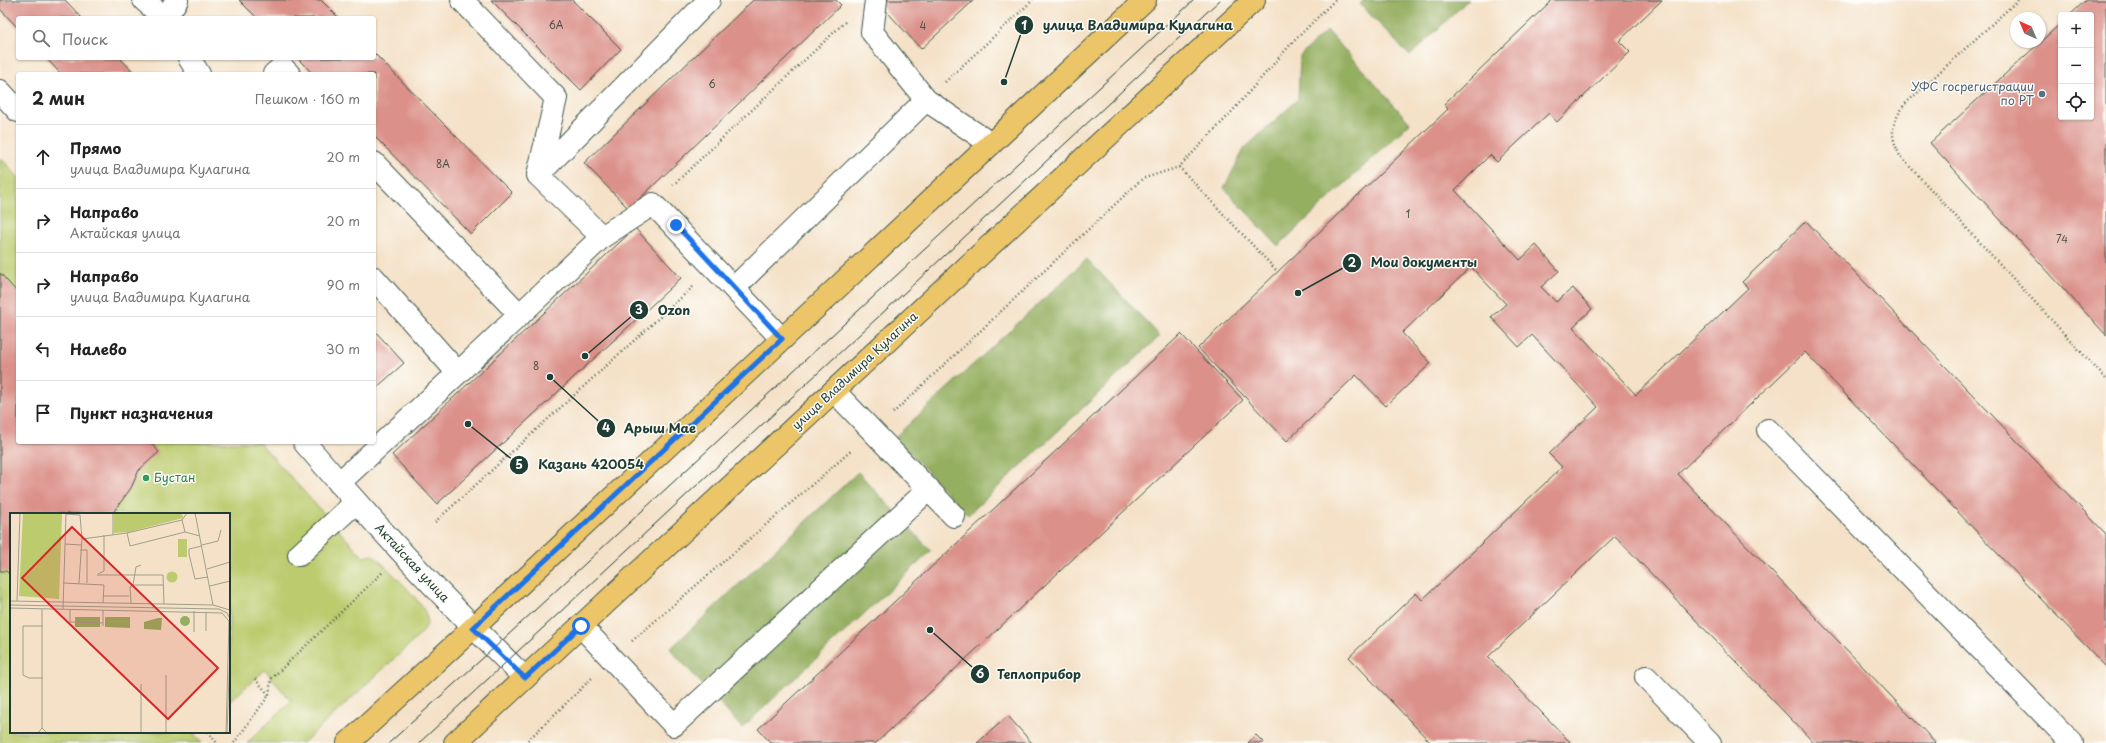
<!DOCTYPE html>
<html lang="ru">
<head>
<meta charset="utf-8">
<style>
	:root { --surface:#fff; --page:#f2f2f2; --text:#222; --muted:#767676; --line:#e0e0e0 }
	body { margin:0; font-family:"Playpen Sans",sans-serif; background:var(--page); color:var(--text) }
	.controls { position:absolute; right:12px; top:12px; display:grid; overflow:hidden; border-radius:4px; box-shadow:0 1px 3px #0004 }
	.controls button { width:36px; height:36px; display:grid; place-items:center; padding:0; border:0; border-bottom:1px solid var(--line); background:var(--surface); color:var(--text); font:20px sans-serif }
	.compass { position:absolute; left:2010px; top:12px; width:36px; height:36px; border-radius:50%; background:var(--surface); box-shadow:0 1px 3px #0004; rotate:316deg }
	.stop { position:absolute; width:12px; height:12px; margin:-9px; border:3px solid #1a73e8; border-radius:50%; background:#fff }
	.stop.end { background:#1a73e8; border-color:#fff; box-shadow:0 1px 4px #0008 }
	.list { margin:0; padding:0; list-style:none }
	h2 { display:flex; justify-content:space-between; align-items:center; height:52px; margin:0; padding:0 16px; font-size:17px }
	h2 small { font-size:13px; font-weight:400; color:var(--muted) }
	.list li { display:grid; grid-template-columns:26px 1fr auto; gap:12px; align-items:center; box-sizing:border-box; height:64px; padding:0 16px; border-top:1px solid var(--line) }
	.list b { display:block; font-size:15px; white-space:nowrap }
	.list p { margin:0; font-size:13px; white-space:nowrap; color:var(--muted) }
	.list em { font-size:13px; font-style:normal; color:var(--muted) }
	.icon { flex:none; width:22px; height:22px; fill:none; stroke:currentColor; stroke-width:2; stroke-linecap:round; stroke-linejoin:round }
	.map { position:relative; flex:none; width:2106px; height:743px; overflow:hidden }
	.search { position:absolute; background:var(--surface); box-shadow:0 1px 3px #0004; left:16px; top:16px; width:360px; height:44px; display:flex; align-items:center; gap:10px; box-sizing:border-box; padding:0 14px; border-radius:4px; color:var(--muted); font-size:15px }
	.panel { position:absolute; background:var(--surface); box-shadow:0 1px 3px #0004; left:16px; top:72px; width:360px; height:372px; border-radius:4px }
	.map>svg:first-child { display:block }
	.green { fill:#bbcb6d; stroke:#6d8450 }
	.forest { fill:#94af60; stroke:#5a764a }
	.building { fill:#db918a }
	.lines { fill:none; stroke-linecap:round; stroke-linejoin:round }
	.minor-casing { stroke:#3f564a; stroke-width:24 }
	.major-casing { stroke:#3f564a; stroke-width:24 }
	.path { stroke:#3f564a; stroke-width:2.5; stroke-dasharray:1 3; stroke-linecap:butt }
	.minor { stroke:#fff; stroke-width:22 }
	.major { stroke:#edc569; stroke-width:22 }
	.tram { stroke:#1f3d34; stroke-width:1 }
	.route { stroke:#1a73e8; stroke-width:5 }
	.service-dot { fill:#5c6f8a; stroke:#fdfcf7; stroke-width:1.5 }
	.leisure-dot { fill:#2e9e5b; stroke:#fdfcf7; stroke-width:1.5 }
	.labels { text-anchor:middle; stroke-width:3; stroke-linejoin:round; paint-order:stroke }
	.number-label { font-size:10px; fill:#4e524a }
	.service-label { font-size:12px; fill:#4e5e75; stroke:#fdfcf7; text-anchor:end }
	.street-label { font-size:12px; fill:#1f3d34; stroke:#fdfcf7 }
	.leisure-label { font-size:12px; fill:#27864d; stroke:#fdfcf7; text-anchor:start }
	.inset-road { fill:none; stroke:#9f9f8c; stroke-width:1 }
	.view { fill:#d62828; fill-opacity:0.15; stroke:#d62828; stroke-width:2 }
	.inset-edge { fill:none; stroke:#1f3d34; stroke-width:2 }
	.leader { fill:none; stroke:#1f3d34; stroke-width:1.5 }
	.callout-dot { fill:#1f3d34; stroke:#fdfcf7; stroke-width:1.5 }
	.mark-label { font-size:12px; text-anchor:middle; font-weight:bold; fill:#fff }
	.callout-label { font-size:13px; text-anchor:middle; font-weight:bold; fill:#1f3d34; stroke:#fdfcf7; stroke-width:3; stroke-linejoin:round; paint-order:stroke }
</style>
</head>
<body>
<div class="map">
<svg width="2106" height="743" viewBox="0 0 2106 743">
	<rect width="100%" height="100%" fill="#fdfcf7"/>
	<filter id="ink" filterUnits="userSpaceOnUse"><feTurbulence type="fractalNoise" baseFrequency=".025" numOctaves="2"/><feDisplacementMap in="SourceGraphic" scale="8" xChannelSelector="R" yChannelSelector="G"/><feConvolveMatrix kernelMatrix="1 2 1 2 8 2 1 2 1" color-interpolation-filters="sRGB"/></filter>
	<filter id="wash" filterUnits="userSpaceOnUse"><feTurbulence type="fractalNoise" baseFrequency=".012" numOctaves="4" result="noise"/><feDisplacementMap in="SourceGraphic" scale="16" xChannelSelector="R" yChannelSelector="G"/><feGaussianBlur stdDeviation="0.9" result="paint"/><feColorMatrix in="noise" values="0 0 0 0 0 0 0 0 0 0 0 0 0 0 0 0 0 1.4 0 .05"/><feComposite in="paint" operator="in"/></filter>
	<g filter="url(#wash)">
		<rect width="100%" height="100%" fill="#f4e1c7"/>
		<path class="green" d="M0 157 18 177V442H259L363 557 373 555C384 565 426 604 427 618 428 624 425 629 421 634L303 743H247L291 701 265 670 229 702V514H11V732H197L194 734 202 743H0Z"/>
		<path class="forest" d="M1364 0H1468L1410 56 1360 4Z
			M1327 30 1410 123 1278 246 1224 188 1244 149 1298 99 1300 56Z
			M1087 259 1160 336 968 515 895 437Z
			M858 472 931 551 742 728 670 649Z"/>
		<g id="blocks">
			<path class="building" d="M0 0H65L82 18H18V28L0 9Z
				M239 0H321L339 18H257Z
				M491 0H572L621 49 581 90Z
				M753 0H836L841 5 629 209 584 163Z
				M880 0H974L921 49 878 2Z
				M1552 0H1662L1619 41 1630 52 1557 122 1549 113 1497 162 1490 155 1455 190 1520 260 1536 245 1559 271 1541 287 1556 302 1573 288 1592 309 1573 327 1636 395 1748 288 1742 282 1806 221 2106 534V667L1805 352 1678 474 1936 743H1814L1615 536 1488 657 1571 743H1431L1349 657 1416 593 1422 600 1562 467 1549 454 1598 407 1532 335 1519 347 1491 317 1506 304 1471 267 1402 333 1431 363 1386 406 1356 375 1287 441 1198 348 1448 109 1444 104Z
				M2086 0H2106V335L1930 143 2061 23V117H2091V15H2070Z
				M374 53 512 193 471 234 374 136V74H313L297 58H374Z
				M46 58H120L135 74H61Z
				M635 228 681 278 437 504 392 455Z
				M0 273 18 293V442H150L159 452 139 470 131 488 112 514H11V576L6 571H0Z
				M374 330 404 363 374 390Z
				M1181 334 1243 400 876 743H771L758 729Z
				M1008 716 1032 743H977Z
				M1256 735 1264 743H1248Z"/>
		</g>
	</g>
	<g filter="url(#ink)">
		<use href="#blocks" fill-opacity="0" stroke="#3f564a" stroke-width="1"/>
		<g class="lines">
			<g class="minor-casing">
				<path id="minor" d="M144 0 164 18
					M462 0 556 98 538 175
					M876 0 872 32 926 100 991 144
					M165 18 177 0
					M189 58 199 74
					M274 74 282 67 289 74
					M0 91 18 111
					M374 163 520 315
					M538 175 709 0
					M538 175 602 237
					M374 278 458 373
					M734 288 926 100
					M834 391 954 516
					M1768 430 2072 743
					M304 442C374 524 447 603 525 678
					M339 483 458 373 602 237 653 204 782 339
					M299 555 356 502
					M581 626 674 725 929 489
					M1646 677 1710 743"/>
			</g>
			<g class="major-casing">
				<path id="major" d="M348 743 473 628 1145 0
					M455 743 1254 0"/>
			</g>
			<path class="path" d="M2018 0 1904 105C1891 126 1889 133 1900 156L2106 379
				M945 82 1033 0
				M1179 167 1277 271
				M673 185 846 21
				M893 413 1142 179 1179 167 1229 115 1291 44 1335 0
				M435 522 695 285
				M632 641 852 450
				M255 679 269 695
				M208 732 217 743
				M234 743 269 695 271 679 384 571
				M525 743 592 678"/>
			<use href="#minor" class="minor"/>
			<use href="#major" class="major"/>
			<path class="tram" d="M389 743 494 648 1194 0
				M419 743 1220 0"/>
		</g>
	</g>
	<g class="lines" filter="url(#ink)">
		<path class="route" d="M581 626 525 678 473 628 782 339 676 225"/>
	</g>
	<circle class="service-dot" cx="2042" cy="94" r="4"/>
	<circle class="leisure-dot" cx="146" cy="478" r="4"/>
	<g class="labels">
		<g class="number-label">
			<text x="556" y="29">6А</text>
			<text x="923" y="30">4</text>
			<text x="712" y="88">6</text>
			<text x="443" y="168">8А</text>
			<text x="1408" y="218">1</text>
			<text x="2062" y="243">74</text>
			<text x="536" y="370">8</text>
		</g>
		<g class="service-label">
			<text x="2034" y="91">УФС госрегистрации<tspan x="2034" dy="14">по РТ</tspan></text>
		</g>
		<g class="street-label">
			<text transform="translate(855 371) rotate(-43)" y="4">улица Владимира Кулагина</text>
			<text transform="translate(412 563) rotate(47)" y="4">Актайская улица</text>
		</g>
		<g class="leisure-label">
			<text x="154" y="482">Бустан</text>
		</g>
	</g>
	<g transform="translate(10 513)">
		<rect width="220" height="220" fill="#f4e1c7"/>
		<path d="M13 0 52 1 49 86 9 83ZM104 0H172L173 5 119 19 104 20ZM168 26H177V44H168ZM156.5 64a5.5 5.5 0 1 1 11 0a5.5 5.5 0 1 1-11 0Z" fill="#bbcb6d"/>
		<path d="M170 108a5 5 0 1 1 10 0a5 5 0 1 1-10 0ZM65 104H90V114H65ZM95 104H120V115L95 114ZM148 105H152L151 117 134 116V109Z" fill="#94af60"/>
		<path class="inset-road" d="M185 0 203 92M56 1 70 2 72 26 69 70M175 19 190 23M117 20 120 33 175 19 172 7M103 22V0M72 26 117 20 172 7 177 0M55 31 71 32M192 32 208 28 211 17M192 33 179 36V41L185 66 198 64M70 37H77V70M197 56 220 49M88 61 94 58V22M87 62H153L154 91M53 70 94 72 93 90M123 72H154M200 73 220 68M93 83H119M0 88 203 92 220 97M7 88 10 0M121 90 120 74 123 72 126 54 131 52M0 92 209 96 217 100 220 106M0 95 212 100 219 108 216 220M32 96V215M53 96 56 0M60 96V109L93 110M93 97V113M196 99V118M184 119V98M156 162V220M33 165H19L13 162V113H33M28 220 32 215 37 220M131 220V171M217 220 220 136"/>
		<path class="view" d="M62 14 208 155 158 206 12 65Z"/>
		<rect width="220" height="220" class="inset-edge"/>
	</g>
	<path class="leader" d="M1004 82L1024 25M1298 293L1352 263M585 356L639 310M550 377L606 428M468 424L519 465M930 630L980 674"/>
	<g class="callout-dot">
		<circle cx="1004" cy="82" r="4"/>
		<circle cx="1298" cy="293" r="4"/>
		<circle cx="585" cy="356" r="4"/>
		<circle cx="550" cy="377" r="4"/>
		<circle cx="468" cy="424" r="4"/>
		<circle cx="930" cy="630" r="4"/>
		<circle cx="1024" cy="25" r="10"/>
		<circle cx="1352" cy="263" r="10"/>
		<circle cx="639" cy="310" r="10"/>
		<circle cx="606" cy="428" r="10"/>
		<circle cx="519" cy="465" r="10"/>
		<circle cx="980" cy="674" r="10"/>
	</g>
	<g class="mark-label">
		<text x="1024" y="30">1</text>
		<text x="1352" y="267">2</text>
		<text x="639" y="314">3</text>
		<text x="606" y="432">4</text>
		<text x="519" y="469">5</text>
		<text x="980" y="678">6</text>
	</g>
	<g class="callout-label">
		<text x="1138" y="30">улица Владимира Кулагина</text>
		<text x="1424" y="267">Мои документы</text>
		<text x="674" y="315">Ozon</text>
		<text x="660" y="433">Арыш Мае</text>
		<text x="591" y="469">Казань 420054</text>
		<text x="1039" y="679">Теплоприбор</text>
	</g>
</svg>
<div class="controls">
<button>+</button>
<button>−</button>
<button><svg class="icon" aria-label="locate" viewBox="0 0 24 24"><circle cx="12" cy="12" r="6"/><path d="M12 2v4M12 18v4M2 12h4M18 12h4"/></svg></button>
</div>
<svg class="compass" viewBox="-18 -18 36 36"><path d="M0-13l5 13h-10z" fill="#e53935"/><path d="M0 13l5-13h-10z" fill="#767676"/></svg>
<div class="stop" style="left:581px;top:626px"></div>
<div class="stop end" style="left:676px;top:225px"></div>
<div class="search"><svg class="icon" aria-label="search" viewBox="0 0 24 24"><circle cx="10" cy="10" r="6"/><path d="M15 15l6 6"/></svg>Поиск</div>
<section class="panel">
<h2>2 мин<small>Пешком · 160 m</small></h2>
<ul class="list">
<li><svg class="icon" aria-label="ahead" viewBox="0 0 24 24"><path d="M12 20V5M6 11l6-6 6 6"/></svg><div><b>Прямо</b><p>улица Владимира Кулагина</p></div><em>20 m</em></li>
<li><svg class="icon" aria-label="right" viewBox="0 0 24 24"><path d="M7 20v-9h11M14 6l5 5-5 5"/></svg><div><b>Направо</b><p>Актайская улица</p></div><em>20 m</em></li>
<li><svg class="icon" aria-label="right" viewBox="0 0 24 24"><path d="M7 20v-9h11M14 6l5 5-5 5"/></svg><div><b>Направо</b><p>улица Владимира Кулагина</p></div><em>90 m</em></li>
<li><svg class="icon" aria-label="left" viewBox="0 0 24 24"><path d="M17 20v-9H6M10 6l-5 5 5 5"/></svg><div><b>Налево</b></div><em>30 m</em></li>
<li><svg class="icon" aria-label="arrive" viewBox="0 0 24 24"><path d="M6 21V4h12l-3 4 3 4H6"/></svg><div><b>Пункт назначения</b></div></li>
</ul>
</section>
</div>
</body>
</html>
